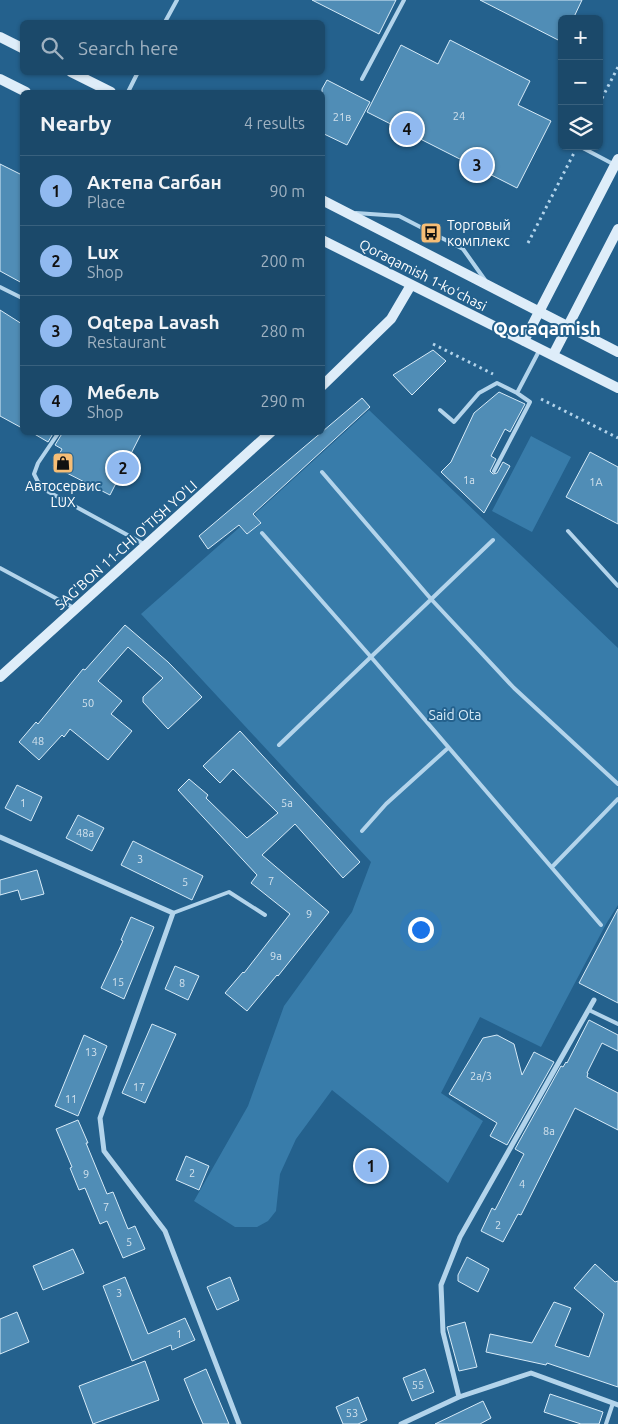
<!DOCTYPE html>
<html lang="en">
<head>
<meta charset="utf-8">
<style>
	:root { --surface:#1b496a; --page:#245070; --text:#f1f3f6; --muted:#a0b2c1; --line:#39617e; --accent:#90b9f0 }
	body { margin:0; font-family:Ubuntu,sans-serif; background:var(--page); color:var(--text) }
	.controls { position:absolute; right:15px; top:15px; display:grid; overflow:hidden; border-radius:8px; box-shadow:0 1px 4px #0004 }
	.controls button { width:45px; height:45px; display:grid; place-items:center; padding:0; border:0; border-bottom:1px solid var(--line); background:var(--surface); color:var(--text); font:25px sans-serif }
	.you { position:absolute; left:420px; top:929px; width:18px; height:18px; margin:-12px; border:4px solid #fff; border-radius:50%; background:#1a73e8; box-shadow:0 0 0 8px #1a73e833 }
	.badge { display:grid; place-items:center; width:32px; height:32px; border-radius:50%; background:var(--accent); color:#111; font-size:16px; font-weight:700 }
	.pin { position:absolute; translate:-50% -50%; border:2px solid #fff; box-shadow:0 1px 5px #0006 }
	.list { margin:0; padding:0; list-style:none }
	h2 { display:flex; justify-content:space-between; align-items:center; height:65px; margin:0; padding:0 20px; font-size:21px }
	h2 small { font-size:16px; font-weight:400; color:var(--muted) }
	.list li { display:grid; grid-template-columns:32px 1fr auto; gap:15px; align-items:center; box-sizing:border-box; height:70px; padding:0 20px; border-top:1px solid var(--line) }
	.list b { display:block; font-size:19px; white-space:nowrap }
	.list p { margin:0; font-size:16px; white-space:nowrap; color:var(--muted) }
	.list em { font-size:16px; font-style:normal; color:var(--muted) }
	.icon { flex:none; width:28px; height:28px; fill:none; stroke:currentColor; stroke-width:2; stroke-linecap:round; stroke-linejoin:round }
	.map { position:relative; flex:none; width:618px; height:1424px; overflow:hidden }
	.search { position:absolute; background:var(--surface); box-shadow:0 1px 4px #0004; left:20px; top:20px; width:305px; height:55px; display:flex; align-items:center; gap:12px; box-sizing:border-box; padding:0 18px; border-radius:8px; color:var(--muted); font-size:19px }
	.panel { position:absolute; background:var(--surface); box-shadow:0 1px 4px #0004; left:20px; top:90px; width:305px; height:345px; border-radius:8px }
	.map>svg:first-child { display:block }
	.green { fill:#387caa }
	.building { fill:#508db6; stroke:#d7ebf8 }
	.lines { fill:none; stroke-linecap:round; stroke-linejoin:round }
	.path { stroke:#b3d4eb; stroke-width:3; stroke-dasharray:2.5 4; stroke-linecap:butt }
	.service { stroke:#b3d4eb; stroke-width:4 }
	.minor { stroke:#b3d4eb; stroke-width:5 }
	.secondary { stroke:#deedf9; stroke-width:10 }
	.labels { text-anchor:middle; stroke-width:4; stroke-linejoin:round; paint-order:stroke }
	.number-label { font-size:11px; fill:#d3e2ed }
	.poi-label { font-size:14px; fill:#fff; stroke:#24618d; text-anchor:start }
	.street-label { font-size:14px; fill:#fff; stroke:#24618d }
	.park-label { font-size:14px; fill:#d7ebf8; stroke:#24618d }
	.district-label { font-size:19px; font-weight:bold; fill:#fff; stroke:#24618d }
</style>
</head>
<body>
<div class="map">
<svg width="618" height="1424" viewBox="0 0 618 1424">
	<rect width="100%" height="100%" fill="#24618d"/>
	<path class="green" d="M369 410 618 648V905L606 924 541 1047 480 1017 441 1093 483 1121 448 1183 332 1090 296 1139 280 1174 276 1211 268 1221 257 1227H235L194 1201 248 1106 284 1006 352 912 371 862 141 614 240 527 247 534 261 524 255 514Z
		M531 436 571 457 532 532 492 511Z"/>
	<path class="building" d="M312 0H396L379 34Z
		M480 0H582L573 19H562V42Z
		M450 40 530 81 518 105 551 121 517 188 367 112 401 45 438 64Z
		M327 80 370 102 347 145 322 133V89Z
		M0 164 22 175V283L0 271Z
		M0 310 22 324V428L0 416Z
		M433 350 446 361 412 395 393 375Z
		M499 392 525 404 510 432 505 429 491 456 496 459 490 471 493 474 497 473 503 462 510 466 484 513 441 472 451 462 474 413Z
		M362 398 370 407 253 514 261 523 247 534 239 525 208 549 199 536Z
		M31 432H54L48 442Z
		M63 432H142L110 495 53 466 62 449 55 445Z
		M590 452 618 467V524L566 497Z
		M125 625 168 662 202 697 168 729 143 702V697L163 678 128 647 98 681 122 701 111 714 132 731 108 760 70 729 64 737 62 735 39 760 19 742 36 722 38 724 83 669 85 670Z
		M240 731 360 862 343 878 295 824 262 855 329 912 278 976 277 975 247 1011 225 993 243 972 244 973 290 914 251 883 257 875 178 790 189 779 208 795 206 798 247 838 278 813 233 769 220 783 203 766Z
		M17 785 42 797 31 821 5 808Z
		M78 815 104 828 92 851 66 838Z
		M133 841 203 876 192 900 121 865Z
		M37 870 44 894 21 900 18 890 0 895V880Z
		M618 909V1003L579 983Z
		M131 917 154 927 124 999 101 988 123 941 121 940Z
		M175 966 199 976 188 1000 165 989Z
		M589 1020 618 1035V1051L602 1043 587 1073H588L587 1077 618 1093V1130L575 1108 521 1215 518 1214 503 1242 481 1231 492 1208 495 1210 524 1154 515 1149 561 1066 563 1067 566 1062 567 1063Z
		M152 1024 176 1034 145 1103 122 1093Z
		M84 1035 107 1046 78 1116 55 1106Z
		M497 1035 514 1044 522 1075 534 1052 554 1062 507 1145 490 1136 497 1123 449 1094 483 1038Z
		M78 1120 88 1143H86L107 1194 113 1192 128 1229 135 1226 145 1249 123 1258 107 1221 100 1224 85 1188 79 1190 70 1168 72 1167 56 1129Z
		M186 1156 209 1166 199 1190 176 1180Z
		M73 1249 84 1273 43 1290 33 1266Z
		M467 1257 489 1269 478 1292 458 1281V1275Z
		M595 1264 615 1282 618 1281V1387L547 1363 546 1365 486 1352 490 1334 532 1343 554 1302 571 1308 555 1346 589 1357 604 1314 574 1288Z
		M125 1277 148 1334 185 1318 195 1340 172 1350 171 1345 132 1361 103 1286Z
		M230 1277 239 1300 217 1310 207 1287Z
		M17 1312 29 1342 0 1354V1319Z
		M465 1322 477 1367 459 1371 447 1327Z
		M145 1361 159 1400 93 1424 79 1386Z
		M206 1369 221 1405 229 1424H203L193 1401 184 1379Z
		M425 1369 434 1392 412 1401 403 1378Z
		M550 1394 603 1412 599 1424H581L544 1412Z
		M358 1397 367 1420 358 1424H343L336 1407Z
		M483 1401 491 1418 480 1424H435Z"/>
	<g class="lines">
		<path class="path" d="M599 104 618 67
			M528 243 574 153
			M433 344 493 374
			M541 399 618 438"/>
		<path class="service" d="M165 22 177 0
			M362 79 404 0
			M128 92 138 72
			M579 146 615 165
			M356 213 399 216 463 249 485 280
			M0 287 22 298
			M440 410 454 422 479 393 497 383 517 393
			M59 432 38 463 34 474 38 482 47 491 144 544
			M494 471 530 402 517 393 539 351
			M322 472 431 599 514 688 618 784
			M568 531 618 586
			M262 533 371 657 601 925
			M0 568 74 608
			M279 745 493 540
			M362 831 386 804 448 748
			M552 867 618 799
			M173 913 229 892 265 915
			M589 1010 618 1024
			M606 1424 613 1403"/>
		<path class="minor" d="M0 837 173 913 100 1118 104 1151 165 1231 239 1424
			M459 1397 443 1332 441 1285 460 1237 594 1000
			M401 1424 459 1397 531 1373 618 1405"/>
		<path class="secondary" d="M0 37 22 48
			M71 72 111 92
			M0 79 26 92
			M322 200 618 352
			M322 240 618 388
			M524 341 618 159
			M553 355 618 229
			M322 386 391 319 411 285
			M0 677 271 432"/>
	</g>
	<defs>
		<g id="bus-square" transform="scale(1.125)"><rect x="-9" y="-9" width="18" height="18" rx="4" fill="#f6be76" stroke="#24618d"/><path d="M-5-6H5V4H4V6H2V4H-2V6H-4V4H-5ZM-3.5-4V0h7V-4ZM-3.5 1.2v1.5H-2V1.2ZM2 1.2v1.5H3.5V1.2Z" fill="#111"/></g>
		<g id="shop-square" transform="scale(1.125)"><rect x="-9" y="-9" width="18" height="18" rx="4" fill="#f6be76" stroke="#24618d"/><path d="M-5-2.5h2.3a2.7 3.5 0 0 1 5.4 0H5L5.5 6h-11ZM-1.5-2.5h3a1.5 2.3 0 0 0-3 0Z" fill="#111"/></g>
	</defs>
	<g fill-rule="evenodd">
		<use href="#bus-square" x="431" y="233"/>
		<use href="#shop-square" x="63" y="463"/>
	</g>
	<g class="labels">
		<g class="number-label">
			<text x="459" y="120">24</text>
			<text x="342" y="121">21в</text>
			<text x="469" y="484">1a</text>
			<text x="596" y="486">1A</text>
			<text x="88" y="707">50</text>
			<text x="38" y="745">48</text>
			<text x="23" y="807">1</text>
			<text x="287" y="807">5а</text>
			<text x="85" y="837">48а</text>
			<text x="140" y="863">3</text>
			<text x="271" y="885">7</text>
			<text x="185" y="886">5</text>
			<text x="309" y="918">9</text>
			<text x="276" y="960">9a</text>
			<text x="118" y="986">15</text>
			<text x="182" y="987">8</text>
			<text x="91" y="1056">13</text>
			<text x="481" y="1080">2a/3</text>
			<text x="139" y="1091">17</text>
			<text x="71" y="1103">11</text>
			<text x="549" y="1135">8а</text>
			<text x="192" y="1177">2</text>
			<text x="86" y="1178">9</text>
			<text x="522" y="1188">4</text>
			<text x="106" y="1211">7</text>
			<text x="498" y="1229">2</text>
			<text x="129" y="1246">5</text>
			<text x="119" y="1297">3</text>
			<text x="179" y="1338">1</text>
			<text x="418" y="1389">55</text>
			<text x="352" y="1417">53</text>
		</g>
		<g class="poi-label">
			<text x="447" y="230">Торговый<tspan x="447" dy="16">комплекс</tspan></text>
			<text x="63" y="491" text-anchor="middle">Автосервис<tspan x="63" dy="16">LUX</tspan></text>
		</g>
		<g class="street-label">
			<text transform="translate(423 275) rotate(27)" y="5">Qoraqamish 1-koʻchasi</text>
			<text transform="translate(126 545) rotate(-42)" y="5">SAG'BON 11-CHI O'TISH YO'LI</text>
		</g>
		<g class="park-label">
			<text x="455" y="720">Said Ota</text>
		</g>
		<g class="district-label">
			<text x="547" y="335">Qoraqamish</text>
		</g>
	</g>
</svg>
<div class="controls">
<button>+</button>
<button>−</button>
<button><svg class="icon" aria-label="layers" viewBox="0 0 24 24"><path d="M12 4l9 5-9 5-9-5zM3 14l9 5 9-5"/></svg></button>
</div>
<div class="you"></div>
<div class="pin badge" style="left:371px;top:1166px">1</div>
<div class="pin badge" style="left:123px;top:468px">2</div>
<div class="pin badge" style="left:477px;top:165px">3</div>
<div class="pin badge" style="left:407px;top:129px">4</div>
<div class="search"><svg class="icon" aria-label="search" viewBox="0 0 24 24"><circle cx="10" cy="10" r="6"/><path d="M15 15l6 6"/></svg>Search here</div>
<section class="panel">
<h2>Nearby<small>4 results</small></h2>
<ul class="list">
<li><span class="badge">1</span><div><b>Актепа Сагбан</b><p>Place</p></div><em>90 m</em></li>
<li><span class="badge">2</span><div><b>Lux</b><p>Shop</p></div><em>200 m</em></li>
<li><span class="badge">3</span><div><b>Oqtepa Lavash</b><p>Restaurant</p></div><em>280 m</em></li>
<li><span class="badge">4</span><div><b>Мебель</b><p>Shop</p></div><em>290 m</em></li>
</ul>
</section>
</div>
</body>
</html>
